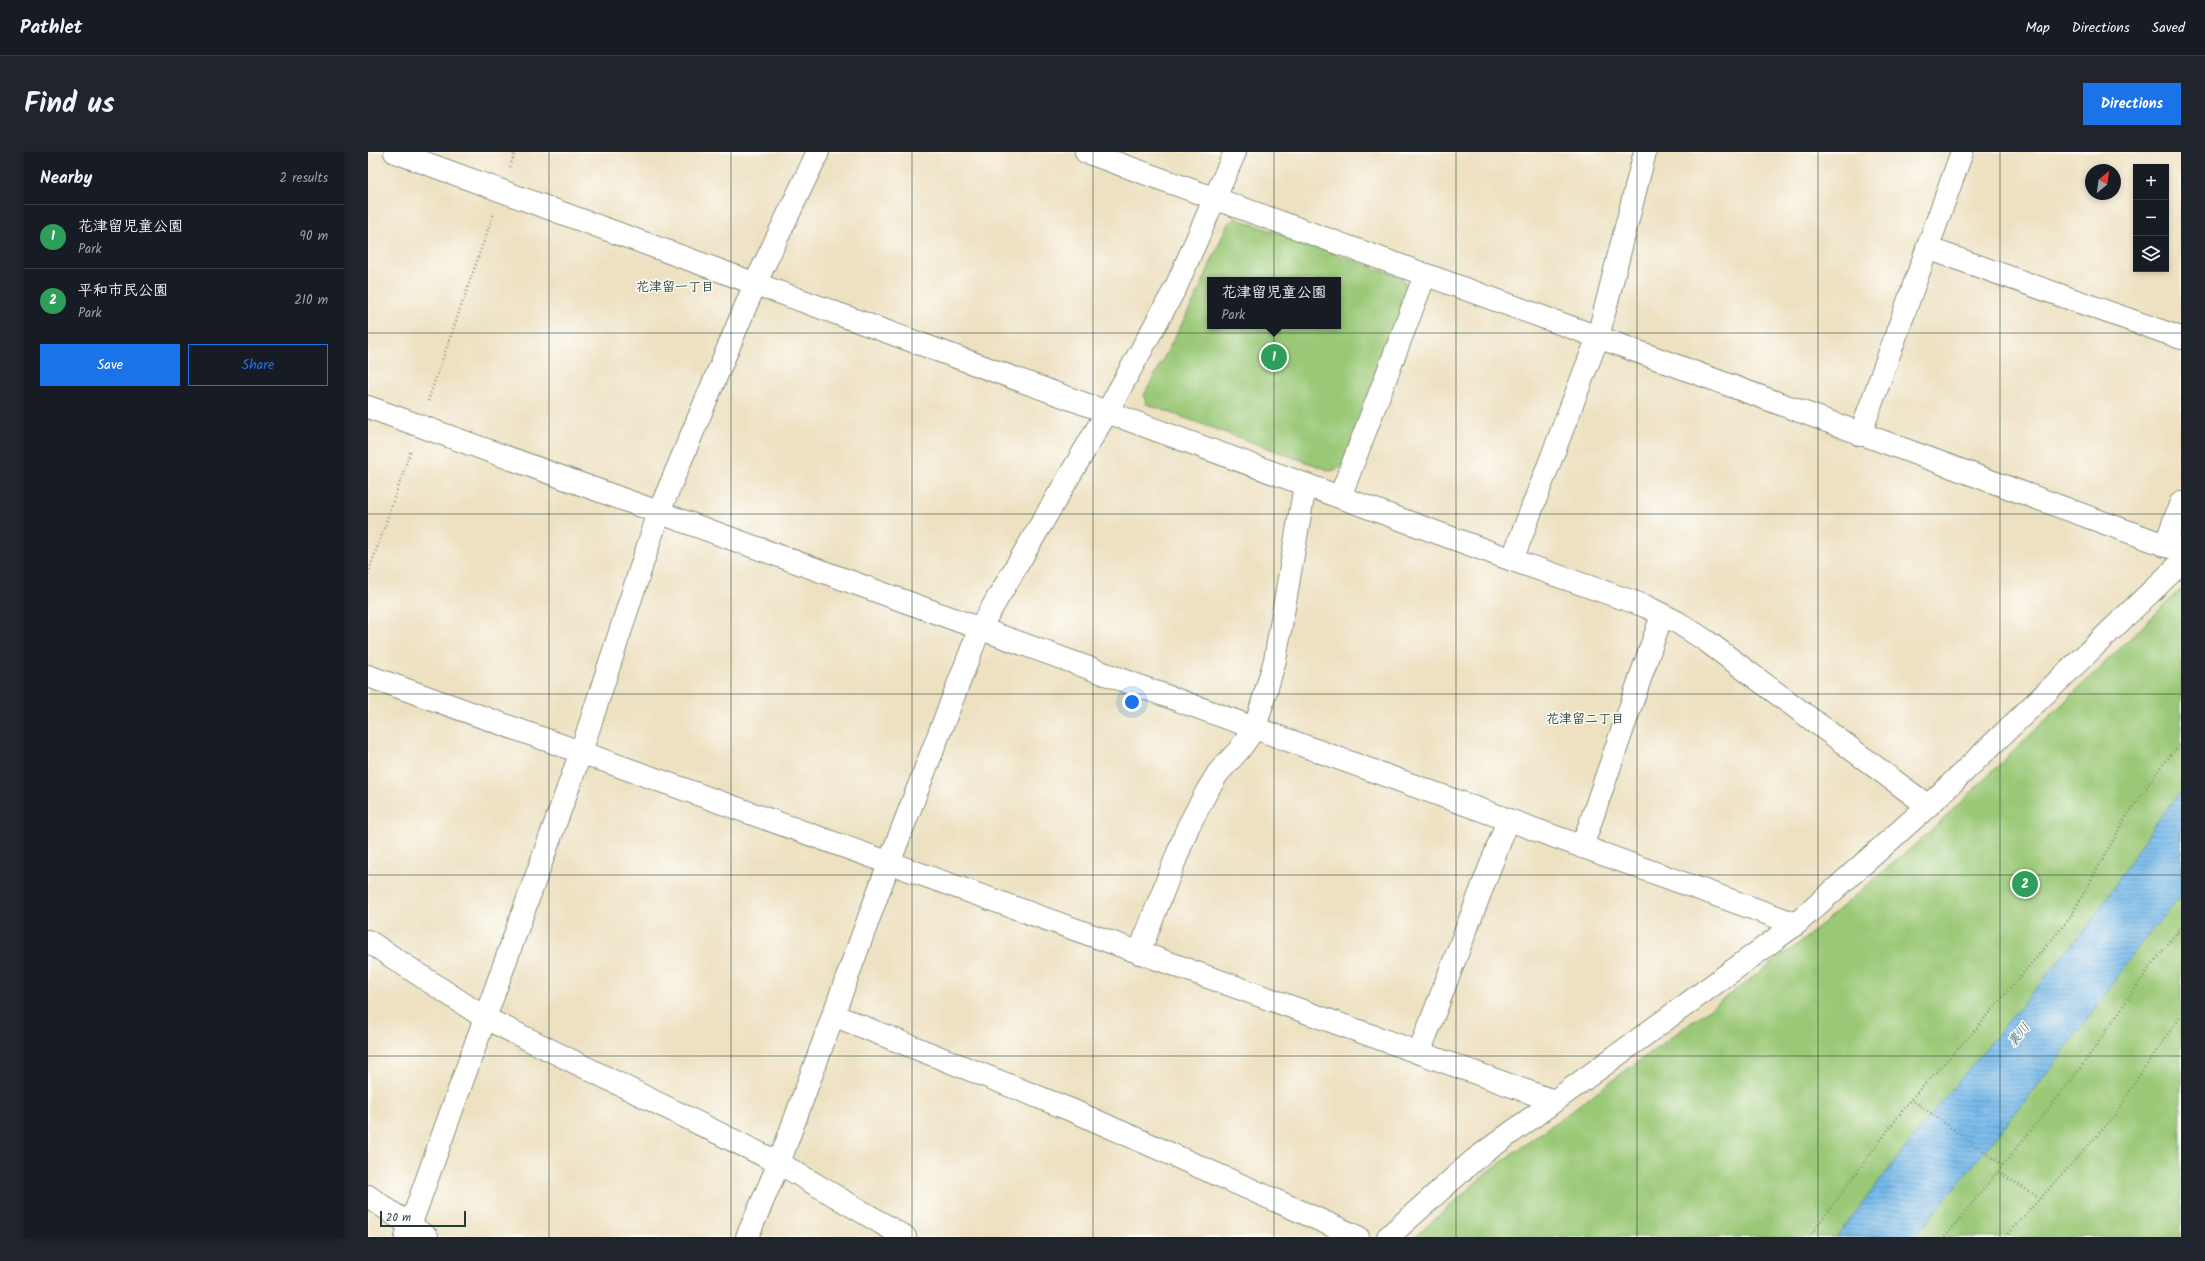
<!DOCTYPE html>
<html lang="en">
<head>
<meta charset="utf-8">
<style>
	:root { --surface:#171b24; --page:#20242c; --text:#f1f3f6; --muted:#9ea1a6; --line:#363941; --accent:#1a73e8 }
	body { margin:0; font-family:Kalam,"Klee One",sans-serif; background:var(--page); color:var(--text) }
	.controls { position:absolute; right:12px; top:12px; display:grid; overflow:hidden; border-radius:0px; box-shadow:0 2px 6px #0003 }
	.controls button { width:36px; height:36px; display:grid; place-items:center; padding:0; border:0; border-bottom:1px solid var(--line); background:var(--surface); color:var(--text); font:20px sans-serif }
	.compass { position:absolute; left:1717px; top:12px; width:36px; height:36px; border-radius:50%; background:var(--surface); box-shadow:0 2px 6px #0003; rotate:29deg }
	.scale { position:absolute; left:12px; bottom:10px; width:86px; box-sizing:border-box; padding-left:4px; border:2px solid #1f3d34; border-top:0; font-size:11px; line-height:14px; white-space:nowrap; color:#1f3d34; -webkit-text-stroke:3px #fdfcf7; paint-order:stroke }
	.you { position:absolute; left:764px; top:550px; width:14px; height:14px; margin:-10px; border:3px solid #fff; border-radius:50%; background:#1a73e8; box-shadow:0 0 0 6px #1a73e833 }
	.badge { display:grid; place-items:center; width:26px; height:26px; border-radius:50%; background:var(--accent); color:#fff; font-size:13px; font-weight:700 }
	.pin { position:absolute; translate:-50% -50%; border:2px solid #fff; box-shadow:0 1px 4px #0006 }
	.popup { position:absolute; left:839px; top:125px; width:134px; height:52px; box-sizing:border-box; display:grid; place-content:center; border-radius:0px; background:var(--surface); filter:drop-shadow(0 1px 3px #0005); font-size:13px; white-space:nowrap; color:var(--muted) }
	.popup b { font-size:15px; color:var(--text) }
	.popup::after { content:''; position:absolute; left:50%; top:100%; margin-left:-8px; border:8px solid transparent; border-top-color:var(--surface) }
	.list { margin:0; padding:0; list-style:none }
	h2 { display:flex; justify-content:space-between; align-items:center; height:52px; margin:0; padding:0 16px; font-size:17px }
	h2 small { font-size:13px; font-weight:400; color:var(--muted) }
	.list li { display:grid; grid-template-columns:26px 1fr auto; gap:12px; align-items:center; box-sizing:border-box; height:64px; padding:0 16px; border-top:1px solid var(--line) }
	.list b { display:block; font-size:15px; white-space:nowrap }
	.list p { margin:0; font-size:13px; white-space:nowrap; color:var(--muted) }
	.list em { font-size:13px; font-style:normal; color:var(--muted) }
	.actions { display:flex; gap:8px; padding:12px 16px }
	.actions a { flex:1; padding:9px 0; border:1px solid var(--accent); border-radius:0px; text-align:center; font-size:14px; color:var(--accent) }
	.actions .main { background:var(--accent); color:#fff }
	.icon { flex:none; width:22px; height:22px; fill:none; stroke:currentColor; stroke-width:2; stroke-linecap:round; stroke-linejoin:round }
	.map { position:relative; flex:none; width:1813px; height:1085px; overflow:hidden; border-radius:0px }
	header { display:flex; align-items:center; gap:24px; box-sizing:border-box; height:56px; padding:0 20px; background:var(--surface); border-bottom:1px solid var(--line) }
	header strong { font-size:19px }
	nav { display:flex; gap:22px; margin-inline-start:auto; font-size:14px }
	.intro { display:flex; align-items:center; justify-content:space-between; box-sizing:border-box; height:96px; padding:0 24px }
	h1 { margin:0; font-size:28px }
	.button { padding:10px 18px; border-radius:0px; background:var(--accent); color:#fff; font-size:14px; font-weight:700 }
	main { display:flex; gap:24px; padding:0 24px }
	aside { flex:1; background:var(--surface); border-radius:0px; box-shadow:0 2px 6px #0003 }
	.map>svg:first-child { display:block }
	.green { fill:#9ac876; stroke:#5c8255; fill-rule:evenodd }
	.water { fill:url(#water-rules); stroke:#497a8f }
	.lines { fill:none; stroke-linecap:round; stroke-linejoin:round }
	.minor-casing { stroke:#868f7b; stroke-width:24 }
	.tertiary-casing { stroke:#868f7b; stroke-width:24 }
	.trunk-casing { stroke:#868f7b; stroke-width:24 }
	.path { stroke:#868f7b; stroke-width:2.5; stroke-dasharray:1 3; stroke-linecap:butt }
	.minor { stroke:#fff; stroke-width:22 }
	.tertiary { stroke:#fff; stroke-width:22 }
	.trunk { stroke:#fff; stroke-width:22 }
	.grid { fill:none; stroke:#1f3d34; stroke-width:1; stroke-opacity:0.55 }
	.labels { text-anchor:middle; stroke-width:3; stroke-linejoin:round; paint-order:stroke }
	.neighbourhood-label { font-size:13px; font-weight:bold; fill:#1f3d34; stroke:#fdfcf7 }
	.water-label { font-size:13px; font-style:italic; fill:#38626b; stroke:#fdfcf7 }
</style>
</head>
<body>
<header>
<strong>Pathlet</strong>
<nav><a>Map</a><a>Directions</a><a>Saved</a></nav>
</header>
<div class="intro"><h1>Find us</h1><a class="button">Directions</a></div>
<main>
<aside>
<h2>Nearby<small>2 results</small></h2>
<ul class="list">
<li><span class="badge" style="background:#2e9e5b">1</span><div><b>花津留児童公園</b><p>Park</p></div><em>90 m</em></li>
<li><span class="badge" style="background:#2e9e5b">2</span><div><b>平和市民公園</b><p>Park</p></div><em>210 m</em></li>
</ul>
<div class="actions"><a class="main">Save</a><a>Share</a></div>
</aside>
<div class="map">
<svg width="1813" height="1085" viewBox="0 0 1813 1085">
	<defs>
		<pattern id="water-rules" width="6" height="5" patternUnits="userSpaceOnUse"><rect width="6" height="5" fill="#73b8ea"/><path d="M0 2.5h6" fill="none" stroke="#5e97be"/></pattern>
	</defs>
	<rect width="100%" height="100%" fill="#fdfcf7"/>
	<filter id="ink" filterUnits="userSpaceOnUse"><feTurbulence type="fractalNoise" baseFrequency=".025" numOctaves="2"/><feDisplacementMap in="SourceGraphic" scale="8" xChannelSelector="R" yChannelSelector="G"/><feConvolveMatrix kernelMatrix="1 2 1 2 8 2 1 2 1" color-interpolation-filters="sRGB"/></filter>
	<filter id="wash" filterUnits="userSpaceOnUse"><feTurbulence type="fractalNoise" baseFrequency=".012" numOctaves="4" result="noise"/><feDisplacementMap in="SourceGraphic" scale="16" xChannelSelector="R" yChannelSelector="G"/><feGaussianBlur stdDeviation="0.9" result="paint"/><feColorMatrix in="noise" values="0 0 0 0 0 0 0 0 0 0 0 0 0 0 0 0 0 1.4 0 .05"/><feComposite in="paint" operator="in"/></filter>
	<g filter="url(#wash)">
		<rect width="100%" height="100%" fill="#eee1c2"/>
		<path class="green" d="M867 66 1033 125 1041 138 974 315 963 319 778 252 776 243 829 143 860 71ZM842 128H970V174H842Z
			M1813 437V1085H1047L1117 1022 1434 789 1566 676Z"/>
		<path class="water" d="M1813 640V744L1771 794 1690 908 1547 1085H1468L1569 955 1722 771 1787 672Z"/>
	</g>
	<g filter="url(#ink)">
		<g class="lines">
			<g class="minor-casing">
				<path id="minor" d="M27 0 1144 408 1277 454 1309 470 1337 488 1560 654
					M718 0 1230 185 1813 399
					M1559 96 1813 186
					M0 255 1428 772
					M1492 283 1594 0
					M972 345 1057 123
					M1797 394 1813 350
					M1144 408 1230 185 1277 0
					M0 524 1186 949
					M1214 695 1294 463
					M0 789 117 866 411 1011 537 1085
					M771 801 820 675 839 639 850 621 871 598 887 576 907 508 937 333
					M465 863 708 960 990 1085
					M1051 901 1140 668
					M38 1085 213 600 291 360 387 132 450 0
					M1020 1085 1106 1008 1428 772 1560 654 1813 411"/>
			</g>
			<g class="tertiary-casing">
				<path id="tertiary" d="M379 1085 411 1011 521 711 612 476 739 260 808 135 867 0"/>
			</g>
			<g class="trunk-casing">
				<path id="trunk" d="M0 1044 59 1085"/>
			</g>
			<path class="path" d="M142 15 147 0
				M60 249 125 63
				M0 422 43 298
				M1809 781 1813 784
				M1543 947 1635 1013
				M1630 1020 1672 1046
				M1441 1085 1543 947 1608 877 1702 766 1758 665 1794 613 1813 591
				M1577 1085 1709 921 1780 818 1813 775
				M1637 1085 1747 964 1772 922 1813 864"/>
			<use href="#minor" class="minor"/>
			<use href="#tertiary" class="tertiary"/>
			<use href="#trunk" class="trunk"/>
		</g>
	</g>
	<path class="grid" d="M181 0V1085M363 0V1085M544 0V1085M725 0V1085M906 0V1085M1088 0V1085M1269 0V1085M1450 0V1085M1632 0V1085M0 181H1813M0 362H1813M0 542H1813M0 723H1813M0 904H1813"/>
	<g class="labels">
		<g class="neighbourhood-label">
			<text x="307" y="139">花津留一丁目</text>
			<text x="1217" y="571">花津留二丁目</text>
		</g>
		<g class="water-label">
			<text transform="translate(1650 882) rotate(-51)" y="5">裏川</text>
		</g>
	</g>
</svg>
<div class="controls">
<button>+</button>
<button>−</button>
<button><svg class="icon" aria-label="layers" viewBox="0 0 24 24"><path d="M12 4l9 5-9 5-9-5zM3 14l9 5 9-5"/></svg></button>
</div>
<svg class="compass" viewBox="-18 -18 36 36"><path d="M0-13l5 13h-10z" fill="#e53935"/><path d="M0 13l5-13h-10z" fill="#9ea1a6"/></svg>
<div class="scale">20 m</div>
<div class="you"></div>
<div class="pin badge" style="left:906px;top:205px;background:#2e9e5b">1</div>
<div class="popup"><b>花津留児童公園</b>Park</div>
<div class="pin badge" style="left:1657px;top:732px;background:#2e9e5b">2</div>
</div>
</main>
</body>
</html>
